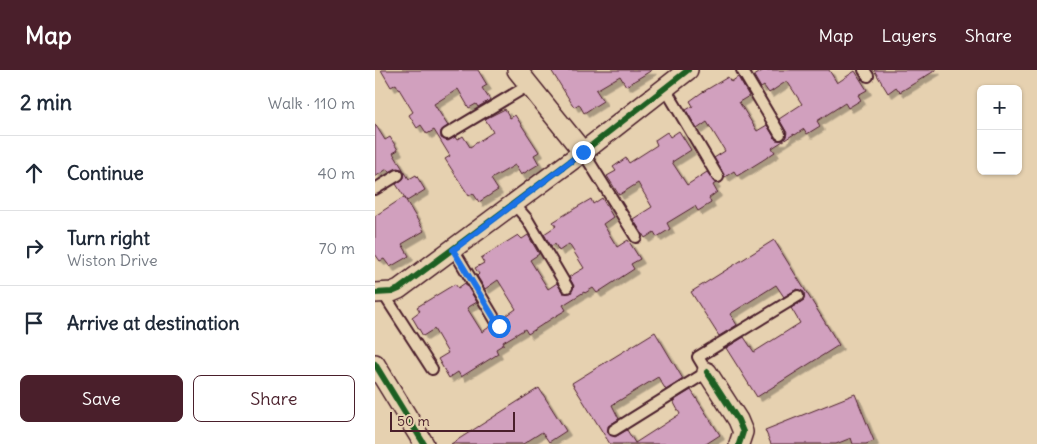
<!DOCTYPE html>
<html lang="en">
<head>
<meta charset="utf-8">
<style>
	:root { --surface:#fff; --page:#f6f6f7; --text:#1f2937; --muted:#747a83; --line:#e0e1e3; --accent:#4a1f2b }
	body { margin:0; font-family:Delius,sans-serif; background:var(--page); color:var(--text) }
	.controls { position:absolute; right:15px; top:15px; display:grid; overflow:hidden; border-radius:8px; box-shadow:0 1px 4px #0004 }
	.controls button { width:45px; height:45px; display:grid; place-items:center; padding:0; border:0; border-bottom:1px solid var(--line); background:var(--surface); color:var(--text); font:25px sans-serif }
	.scale { position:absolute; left:15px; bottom:12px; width:125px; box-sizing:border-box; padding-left:5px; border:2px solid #4a1f2b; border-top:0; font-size:14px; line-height:18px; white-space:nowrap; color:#4a1f2b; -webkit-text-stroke:4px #e6d1b0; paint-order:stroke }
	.stop { position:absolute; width:15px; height:15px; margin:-11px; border:4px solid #1a73e8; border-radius:50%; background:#fff }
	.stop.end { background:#1a73e8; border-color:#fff; box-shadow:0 1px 5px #0008 }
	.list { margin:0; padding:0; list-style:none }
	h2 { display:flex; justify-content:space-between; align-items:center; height:65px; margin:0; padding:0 20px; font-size:21px }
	h2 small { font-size:16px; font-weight:400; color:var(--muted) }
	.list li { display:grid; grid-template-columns:32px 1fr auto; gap:15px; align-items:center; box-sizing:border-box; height:75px; padding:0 20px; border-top:1px solid var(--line) }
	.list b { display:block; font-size:19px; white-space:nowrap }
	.list p { margin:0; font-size:16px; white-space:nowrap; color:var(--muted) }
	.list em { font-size:16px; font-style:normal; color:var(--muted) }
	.actions { display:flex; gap:10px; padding:15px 20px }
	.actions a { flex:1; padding:11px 0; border:1px solid var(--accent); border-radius:8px; text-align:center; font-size:18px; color:var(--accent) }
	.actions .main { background:var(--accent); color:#fff }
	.icon { flex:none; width:28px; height:28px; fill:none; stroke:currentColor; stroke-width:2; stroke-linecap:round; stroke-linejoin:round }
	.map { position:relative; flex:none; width:662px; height:374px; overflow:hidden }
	header { display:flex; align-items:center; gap:30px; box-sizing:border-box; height:70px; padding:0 25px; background:var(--accent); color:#fff }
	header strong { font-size:24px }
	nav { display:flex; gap:28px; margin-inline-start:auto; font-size:18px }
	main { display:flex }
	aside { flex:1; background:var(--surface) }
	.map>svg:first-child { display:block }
	.building { fill:#d1a0be; stroke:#4a1f2b; filter:url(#shadow) }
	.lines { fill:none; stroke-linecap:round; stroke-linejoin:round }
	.service-casing { stroke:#4a1f2b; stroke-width:14 }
	.minor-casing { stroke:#4a1f2b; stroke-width:22 }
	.service { stroke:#e6d1b0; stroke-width:10 }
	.minor { stroke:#e6d1b0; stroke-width:19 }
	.cycleway-casing { stroke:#e6d1b0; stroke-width:9 }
	.cycleway { stroke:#1b5e20; stroke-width:6 }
	.route { stroke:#1a73e8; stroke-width:6 }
</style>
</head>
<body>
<header>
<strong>Map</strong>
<nav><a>Map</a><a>Layers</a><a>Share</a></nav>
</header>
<main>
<aside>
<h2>2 min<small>Walk · 110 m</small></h2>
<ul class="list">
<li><svg class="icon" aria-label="ahead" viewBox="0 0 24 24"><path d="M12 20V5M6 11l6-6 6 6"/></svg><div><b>Continue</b></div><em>40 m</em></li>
<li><svg class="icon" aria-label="right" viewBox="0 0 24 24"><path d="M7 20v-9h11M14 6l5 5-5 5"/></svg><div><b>Turn right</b><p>Wiston Drive</p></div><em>70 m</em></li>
<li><svg class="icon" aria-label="arrive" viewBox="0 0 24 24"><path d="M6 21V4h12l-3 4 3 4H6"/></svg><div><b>Arrive at destination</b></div></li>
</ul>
<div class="actions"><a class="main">Save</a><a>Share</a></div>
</aside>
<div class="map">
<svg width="662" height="374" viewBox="0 0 662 374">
	<defs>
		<filter id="shadow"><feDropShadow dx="4.5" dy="4.5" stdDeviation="0" flood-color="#0004"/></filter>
	</defs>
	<rect width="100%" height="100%" fill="#e6d1b0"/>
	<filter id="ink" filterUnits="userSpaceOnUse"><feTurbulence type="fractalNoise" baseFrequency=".02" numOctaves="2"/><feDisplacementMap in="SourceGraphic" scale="10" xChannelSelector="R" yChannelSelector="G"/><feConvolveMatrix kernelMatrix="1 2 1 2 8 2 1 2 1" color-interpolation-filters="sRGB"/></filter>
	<g filter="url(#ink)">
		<path class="building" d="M6 0H103L112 15 107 18 115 30 103 37 101 34 94 38 83 19 59 34 73 56 66 61V68L73 71 80 67 82 70 88 66 95 77 118 62 110 49 130 39 135 48 140 45 164 82 159 85 164 94 146 105 140 95 116 109 123 120 104 132 98 123 94 126 70 89 75 86 59 60 52 64 46 55 42 58 34 45 38 42 21 14 16 17Z
			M176 0H277L251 16 245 6 221 20 228 31 209 43 204 34 199 37Z
			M389 0H454L462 13 480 1 492 20 483 25 486 30 473 38 470 33 442 51 445 56 432 64 429 59 420 65 419 64 397 78 400 82 388 90 362 106 359 101 350 107 339 88 350 81 332 52 322 59 311 40 318 36 315 31 326 23 353 7 356 12 363 7 374 26 364 32 382 61 392 55 401 70H408L412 63 404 49 427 34 412 11 394 23 389 16 386 18 379 6Z
			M499 0H561L525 22 521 17 513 23Z
			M0 54 10 70 15 67 23 80 18 83 34 109 41 105 50 120 32 131 21 114 29 108V102L27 99 22 98 14 102 12 99 0 107Z
			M304 61 316 80 297 92 312 115 332 102 341 113 338 115 342 122 334 128 336 133 323 141 320 136 292 153 295 159 282 167 279 162 270 168 258 149 277 137 263 113 244 125 232 106 241 101 238 97 251 88 254 93 282 75 280 70 292 62 295 67Z
			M29 127 49 161 27 174 34 186 15 197 9 189 5 191 0 184V146Z
			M227 128 238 147 228 154 242 177 253 170 265 189 256 194 259 199 222 223 218 218 210 223 209 222 188 235 191 240 179 247 153 264 150 259 128 272 129 274 121 279 123 284 86 307 83 302 74 308 63 289 73 283 59 259 48 266 37 247 45 241 42 237 80 214 83 218 90 213 102 232 92 238 107 262 116 256 121 262H128L131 255 128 248 141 239 123 210 110 219 102 206 104 204 100 198 109 193 106 188 143 165 147 169 153 165 164 184 155 190 173 219 182 213 188 223H196L199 216 194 207 209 198 194 174 184 181 180 174 176 176 169 164 181 156 178 152 204 136 216 129 218 134Z
			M399 170 464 275 382 327 351 278 369 267 379 282 425 253 416 238 429 230V222L422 219 409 227 401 215 355 244 362 255 344 266 316 222Z
			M280 262 308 309 291 320 283 307 237 335 244 349 233 356V363L240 367 252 360 260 373 305 344 298 331 316 320 345 365 331 374H235L197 313Z
			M164 318 191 361 174 372 167 362 148 374H76Z
			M480 324 499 371 491 374H478L476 368 461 374H396L390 360Z"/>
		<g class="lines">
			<g class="service-casing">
				<path id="service" d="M367 0 405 64
					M489 0 493 6
					M290 18 343 107
					M72 64 154 15
					M208 82 261 167
					M0 119 23 105
					M139 134 152 149 192 217
					M78 179 124 256
					M8 223 57 299
					M239 360 332 302 323 287 423 226"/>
			</g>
			<g class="minor-casing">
				<path id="minor" d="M142 0 208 82
					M0 223 17 222 24 219 208 82 313 0
					M0 294 49 374
					M332 302 363 350 368 362 364 374"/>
			</g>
			<use href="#service" class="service"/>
			<use href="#minor" class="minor"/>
			<g class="cycleway-casing">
				<path id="cycleway" d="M0 223 17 222 24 219 208 82 313 0
					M0 294 49 374
					M332 302 363 350 368 362 364 374"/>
			</g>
			<use href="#cycleway" class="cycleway"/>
		</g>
	</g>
	<g class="lines" filter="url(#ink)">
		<path class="route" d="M124 256 78 180 208 82"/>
	</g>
</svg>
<div class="controls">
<button>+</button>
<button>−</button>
</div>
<div class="scale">50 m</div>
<div class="stop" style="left:124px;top:256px"></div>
<div class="stop end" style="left:208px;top:82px"></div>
</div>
</main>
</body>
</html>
